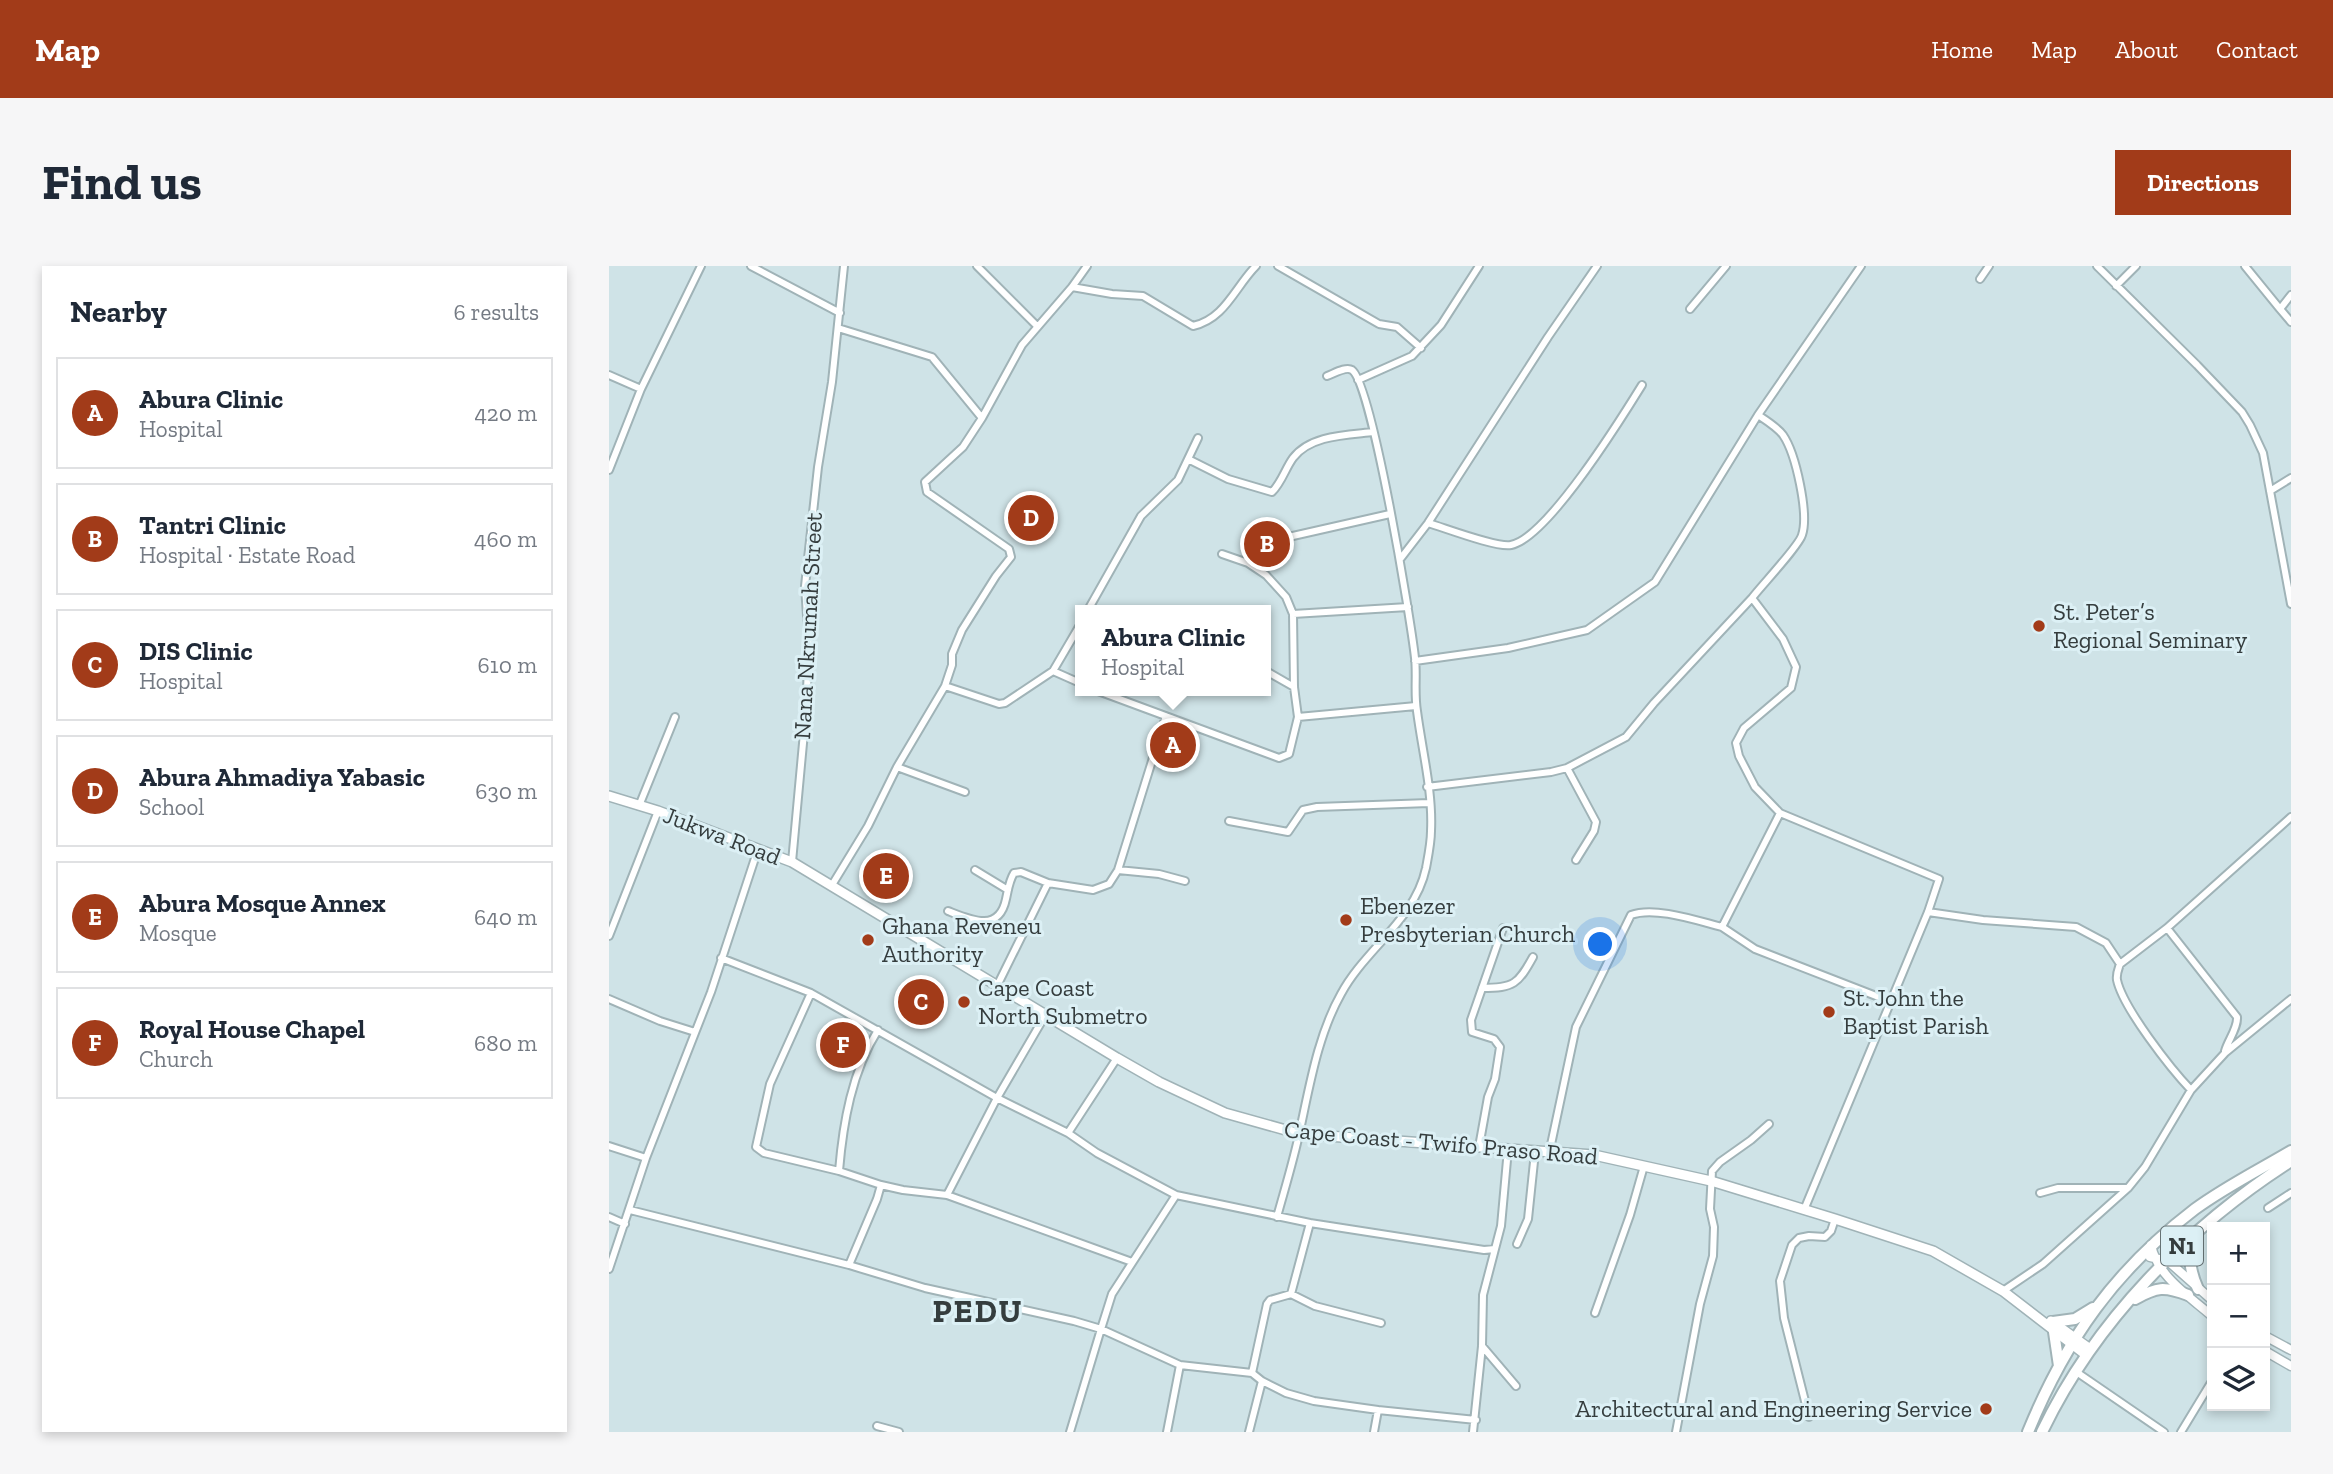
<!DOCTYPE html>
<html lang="en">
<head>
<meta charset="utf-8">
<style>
	:root { --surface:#fff; --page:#f6f6f7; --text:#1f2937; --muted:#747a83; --line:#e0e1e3; --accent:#a23b19 }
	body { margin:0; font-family:"Zilla Slab",serif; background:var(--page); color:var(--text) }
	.controls { position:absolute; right:21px; bottom:21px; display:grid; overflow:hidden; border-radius:0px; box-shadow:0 4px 10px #0003 }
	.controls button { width:63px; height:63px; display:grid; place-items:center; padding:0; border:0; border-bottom:2px solid var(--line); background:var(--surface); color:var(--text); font:35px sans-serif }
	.you { position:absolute; left:992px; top:679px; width:24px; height:24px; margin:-18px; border:5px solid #fff; border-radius:50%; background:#1a73e8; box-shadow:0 0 0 10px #1a73e833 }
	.badge { display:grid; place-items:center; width:46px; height:46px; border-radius:50%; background:var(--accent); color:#fff; font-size:23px; font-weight:700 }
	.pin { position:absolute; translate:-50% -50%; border:4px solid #fff; box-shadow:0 2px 7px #0006 }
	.popup { position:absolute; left:466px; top:339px; width:196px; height:91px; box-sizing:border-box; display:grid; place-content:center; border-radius:0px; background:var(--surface); filter:drop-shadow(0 2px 5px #0005); font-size:23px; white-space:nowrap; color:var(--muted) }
	.popup b { font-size:26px; color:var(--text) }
	.popup::after { content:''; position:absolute; left:50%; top:100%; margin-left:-14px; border:14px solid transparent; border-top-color:var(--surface) }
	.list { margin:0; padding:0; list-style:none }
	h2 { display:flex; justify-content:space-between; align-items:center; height:91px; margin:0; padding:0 28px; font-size:30px }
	h2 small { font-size:23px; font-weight:400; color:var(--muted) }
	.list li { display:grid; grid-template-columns:46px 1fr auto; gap:21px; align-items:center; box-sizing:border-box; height:112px; margin:0 14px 14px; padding:0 14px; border:2px solid var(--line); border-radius:0px }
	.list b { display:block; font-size:26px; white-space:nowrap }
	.list p { margin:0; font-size:23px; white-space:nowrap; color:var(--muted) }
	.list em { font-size:23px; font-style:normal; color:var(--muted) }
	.icon { flex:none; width:38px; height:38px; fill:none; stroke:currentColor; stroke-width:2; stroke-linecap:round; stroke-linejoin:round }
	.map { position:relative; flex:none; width:1682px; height:1166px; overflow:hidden; border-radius:0px }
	header { display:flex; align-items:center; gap:42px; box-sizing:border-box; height:98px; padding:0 35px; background:var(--accent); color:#fff }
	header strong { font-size:33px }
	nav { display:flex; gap:38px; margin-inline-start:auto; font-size:24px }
	.intro { display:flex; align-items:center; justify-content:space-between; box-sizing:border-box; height:168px; padding:0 42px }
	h1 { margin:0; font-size:49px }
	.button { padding:18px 32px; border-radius:0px; background:var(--accent); color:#fff; font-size:24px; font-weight:700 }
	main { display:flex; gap:42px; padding:0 42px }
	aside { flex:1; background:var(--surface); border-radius:0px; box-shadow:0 4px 10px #0003 }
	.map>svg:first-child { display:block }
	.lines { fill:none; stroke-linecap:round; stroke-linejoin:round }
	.minor-casing { stroke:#a0b3b7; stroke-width:10 }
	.tertiary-casing { stroke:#a0b3b7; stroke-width:11 }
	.secondary-casing { stroke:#a0b3b7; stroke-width:12 }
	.trunk-casing { stroke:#a0b3b7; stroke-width:14 }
	.minor { stroke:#fff; stroke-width:6 }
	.tertiary { stroke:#fff; stroke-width:8 }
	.secondary { stroke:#fff; stroke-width:9 }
	.trunk { stroke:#fff; stroke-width:10 }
	.poi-dot { fill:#a23b19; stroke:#dcf0f5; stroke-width:2.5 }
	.labels { text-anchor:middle; stroke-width:6; stroke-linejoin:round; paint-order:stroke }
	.shield { fill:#dcf0f5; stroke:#677375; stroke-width:2 }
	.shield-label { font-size:23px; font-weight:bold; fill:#353d3e }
	.poi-label { font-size:24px; fill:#353d3e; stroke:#dcf0f5; text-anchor:start }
	.street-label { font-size:24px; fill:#353d3e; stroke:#dcf0f5 }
	.district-label { font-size:32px; font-weight:bold; letter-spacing:2px; fill:#353d3e; stroke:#dcf0f5 }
</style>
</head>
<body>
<header>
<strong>Map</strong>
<nav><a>Home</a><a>Map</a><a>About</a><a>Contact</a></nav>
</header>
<div class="intro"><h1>Find us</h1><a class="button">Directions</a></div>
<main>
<aside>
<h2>Nearby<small>6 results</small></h2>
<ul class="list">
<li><span class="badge">A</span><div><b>Abura Clinic</b><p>Hospital</p></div><em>420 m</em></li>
<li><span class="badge">B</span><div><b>Tantri Clinic</b><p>Hospital · Estate Road</p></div><em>460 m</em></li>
<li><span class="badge">C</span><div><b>DIS Clinic</b><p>Hospital</p></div><em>610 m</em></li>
<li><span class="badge">D</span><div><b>Abura Ahmadiya Yabasic</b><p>School</p></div><em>630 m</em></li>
<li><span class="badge">E</span><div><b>Abura Mosque Annex</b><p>Mosque</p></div><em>640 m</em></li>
<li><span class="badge">F</span><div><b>Royal House Chapel</b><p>Church</p></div><em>680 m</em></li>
</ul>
</aside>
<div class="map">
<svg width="1682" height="1166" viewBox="0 0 1682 1166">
	<rect width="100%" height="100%" fill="#cfe3e7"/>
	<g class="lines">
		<g class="minor-casing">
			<path id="minor" d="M142 0 231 47
				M368 0 428 60
				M669 0 770 58 788 61 812 82
				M1488 0 1588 99 1633 146 1641 159 1654 187 1682 338
				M1636 0 1671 43
				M1371 13 1380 0
				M1507 20 1527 0
				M463 21 503 28 534 30 584 60C616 53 626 21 647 0
				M1682 29 1671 43 1682 56
				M1081 43 1117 0
				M229 62 323 91 373 152 413 79 463 21 478 0
				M0 109 32 123
				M749 114 803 90 832 59 870 0
				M579 193 619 213 663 226C673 216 676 203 684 192 701 169 738 169 764 166
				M0 204 32 123 92 0
				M1661 225 1682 212
				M819 257C836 262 888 282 902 279 938 272 1012 153 1033 119
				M675 272 781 248
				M792 292 819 257 939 71 988 0
				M1143 332C1152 320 1190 280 1193 269 1200 248 1187 188 1174 169 1168 161 1158 155 1149 149
				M479 344 532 250 569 214 589 172
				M684 348 799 341
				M806 395 899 382 978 364 1046 316 1149 149 1252 0
				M444 405 471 359
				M657 405 685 421
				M336 420 390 438 396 437 444 405 471 417
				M489 425 670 492 680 488 689 451 685 421 684 348 677 331 657 309 639 297 613 288
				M689 451 807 440
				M288 501 356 526
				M958 502 987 556 985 565 967 594
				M818 521 942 506 958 502 1017 471 1045 437 1143 332 1174 373 1187 401 1182 422 1135 462 1127 477 1130 490 1146 521 1171 547 1330 613 1319 646 1195 944
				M30 540 66 451
				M1171 547 1113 661 1146 683 1280 735
				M620 555 679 566 694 544 708 541 820 537
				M183 596 197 445 200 380 196 320 209 201 223 116 235 0
				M366 604 399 624
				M509 604 550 608 576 615
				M223 619 259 560 288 501 336 420 343 399V388L353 364 387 310 402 291 400 283 318 226 316 216 354 181 373 152
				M339 645C362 654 390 667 397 633 399 624 400 615 405 607L412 606 439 617
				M1319 646 1374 654 1467 661 1497 677 1511 698 1558 662 1682 551
				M1558 662 1628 751C1629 762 1619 774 1616 785
				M0 670 49 545
				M112 692 202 727 388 832 338 929
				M1511 698C1509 704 1507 708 1508 714 1514 742 1562 803 1582 824
				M389 718 439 617 484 624 500 618 509 604 557 450
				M873 722C905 722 909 718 924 691
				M202 727 161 818 147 881 155 887 230 905 272 919
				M0 733 51 755 86 766
				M437 748 388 832 459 867
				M508 792 459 867 488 887 567 929 701 957 682 1028 706 1040 772 1057
				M0 880 37 892
				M870 881 879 831 886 813 891 781 885 773 863 766 862 754 894 662
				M940 888 967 761 1022 649C1046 640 1089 655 1113 661
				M230 905C234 857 243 805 269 764
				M1431 927 1449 922H1519
				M567 929 503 1028 492 1063 571 1099 643 1107 653 1115 677 1127 705 1135 769 1144 867 1154
				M1659 942 1682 927
				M21 944 240 999 268 933 272 919 294 924 338 929 523 996
				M0 951 16 958
				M668 951C676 922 685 893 691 864 701 818 709 769 732 728 756 683 806 654 817 602 819 591 822 577 822 565 824 526 813 484 808 445 805 427 808 409 806 392 802 355 763 118 743 104 737 100 724 108 718 110
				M701 957 875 984 886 983 892 960 899 883
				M908 978 919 953 926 886
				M240 999 316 1022 465 1055 492 1063 461 1166
				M0 1003 37 892 102 726 149 583
				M1394 1025 1434 998 1519 922 1536 901 1582 824 1616 787 1682 733
				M986 1047 1021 949 1035 900
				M873 1080 907 1120
				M1466 1105 1555 1166
				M643 1107 658 1038 661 1034 682 1028
				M1200 1151 1175 1052 1171 1015 1183 979 1190 972 1200 970 1216 971 1222 965 1226 953
				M268 1160 290 1166
				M558 1166 571 1099
				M640 1166 653 1115
				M765 1166 769 1144
				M864 1166 873 1080 874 1029 886 983
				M1067 1166 1091 1038 1104 990 1105 961 1101 943 1103 905 1111 896 1142 874 1160 858
				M1572 1166 1603 1115"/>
		</g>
		<g class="tertiary-casing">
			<path id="tertiary" d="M1542 979C1548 1010 1580 1030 1603 1050
				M1541 991 1559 995 1603 1034
				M1656 1070 1682 1084
				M1656 1085 1682 1100"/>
		</g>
		<g class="secondary-casing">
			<path id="secondary" d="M0 530 49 545 183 596 508 792 550 816 616 847 691 868 985 889 1102 915 1226 953 1324 985 1394 1025 1477 1089
				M1442 1055 1481 1083"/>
		</g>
		<g class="trunk-casing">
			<path id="trunk" d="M1586 969C1579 990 1580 1003 1589 1023
				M1526 1033C1548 1021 1555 1020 1579 1029
				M1444 1056 1466 1053 1484 1042
				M1445 1066 1450 1100
				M1419 1166C1457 1073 1506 1004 1586 943 1616 921 1650 904 1682 885
				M1433 1166C1486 1055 1579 961 1682 895"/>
		</g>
		<use href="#minor" class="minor"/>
		<use href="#tertiary" class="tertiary"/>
		<use href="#secondary" class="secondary"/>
		<use href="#trunk" class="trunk"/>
	</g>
	<g class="poi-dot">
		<circle cx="1430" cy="360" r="7"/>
		<circle cx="737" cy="654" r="7"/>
		<circle cx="259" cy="674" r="7"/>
		<circle cx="355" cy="736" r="7"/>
		<circle cx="1220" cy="746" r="7"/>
		<circle cx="1377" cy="1143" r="7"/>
	</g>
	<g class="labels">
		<rect class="shield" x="1552" y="960.5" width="42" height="39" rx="5"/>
		<g class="shield-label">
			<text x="1573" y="988">N1</text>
		</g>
		<g class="poi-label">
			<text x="1444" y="354">St. Peter’s<tspan x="1444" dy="28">Regional Seminary</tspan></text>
			<text x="751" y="648">Ebenezer<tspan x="751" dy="28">Presbyterian Church</tspan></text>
			<text x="273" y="668">Ghana Reveneu<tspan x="273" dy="28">Authority</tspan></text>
			<text x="369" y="730">Cape Coast<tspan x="369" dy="28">North Submetro</tspan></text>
			<text x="1234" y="740">St. John the<tspan x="1234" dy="28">Baptist Parish</tspan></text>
			<text x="1363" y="1151" text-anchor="end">Architectural and Engineering Service</text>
		</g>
		<g class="street-label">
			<text transform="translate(199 360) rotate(-87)" y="8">Nana Nkrumah Street</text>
			<text transform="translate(113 570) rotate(21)" y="8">Jukwa Road</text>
			<text transform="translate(832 877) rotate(5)" y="8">Cape Coast - Twifo Praso Road</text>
		</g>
		<g class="district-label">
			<text x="369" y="1056">PEDU</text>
		</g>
	</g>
</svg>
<div class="controls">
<button>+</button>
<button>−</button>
<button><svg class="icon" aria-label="layers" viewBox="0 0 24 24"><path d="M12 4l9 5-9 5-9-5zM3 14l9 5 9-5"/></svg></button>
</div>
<div class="you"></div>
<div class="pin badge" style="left:564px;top:479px">A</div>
<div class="popup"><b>Abura Clinic</b>Hospital</div>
<div class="pin badge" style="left:658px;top:278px">B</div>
<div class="pin badge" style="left:312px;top:736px">C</div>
<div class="pin badge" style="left:422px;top:252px">D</div>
<div class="pin badge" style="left:277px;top:610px">E</div>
<div class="pin badge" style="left:234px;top:779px">F</div>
</div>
</main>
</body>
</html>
